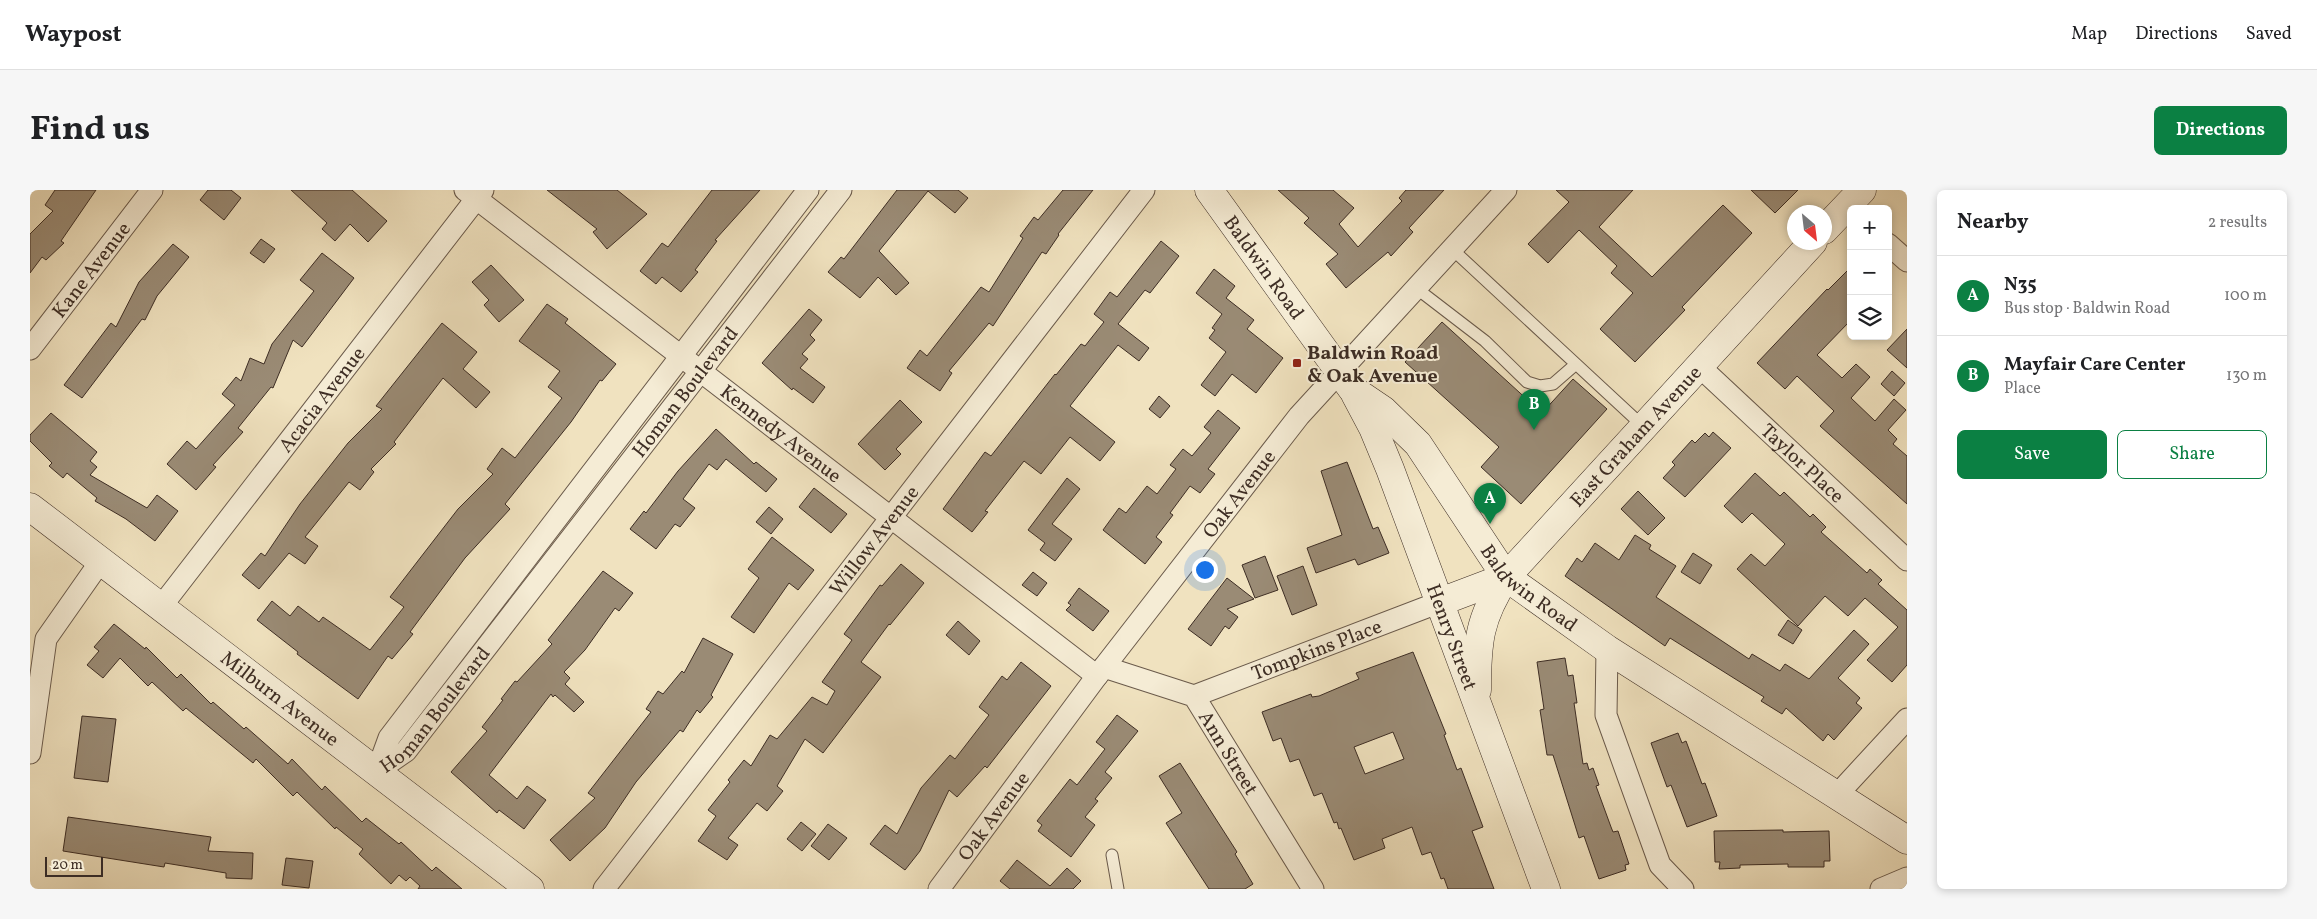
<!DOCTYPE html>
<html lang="en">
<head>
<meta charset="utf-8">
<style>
	:root { --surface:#fff; --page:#f6f6f6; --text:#202124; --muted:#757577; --line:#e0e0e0; --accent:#0b8043 }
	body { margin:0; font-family:Vollkorn,serif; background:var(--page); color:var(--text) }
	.controls { position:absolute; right:15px; top:15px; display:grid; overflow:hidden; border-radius:8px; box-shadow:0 2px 8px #0003 }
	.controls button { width:45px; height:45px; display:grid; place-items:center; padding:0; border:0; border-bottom:1px solid var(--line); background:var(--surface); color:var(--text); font:25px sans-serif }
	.compass { position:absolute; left:1757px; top:15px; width:45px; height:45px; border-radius:50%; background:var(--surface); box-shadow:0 2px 8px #0003; rotate:152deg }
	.scale { position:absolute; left:15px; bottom:12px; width:58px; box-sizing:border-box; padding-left:5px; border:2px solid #3d2d24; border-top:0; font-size:14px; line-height:18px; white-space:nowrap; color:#3d2d24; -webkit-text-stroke:4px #f5ecd5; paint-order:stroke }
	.you { position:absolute; left:1174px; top:379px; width:18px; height:18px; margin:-12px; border:4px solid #fff; border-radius:50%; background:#1a73e8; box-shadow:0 0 0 8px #1a73e833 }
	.badge { display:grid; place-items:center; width:32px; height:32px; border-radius:50%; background:var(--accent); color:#fff; font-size:16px; font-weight:700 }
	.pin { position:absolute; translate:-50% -41px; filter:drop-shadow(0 1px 2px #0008) }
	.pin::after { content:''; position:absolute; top:26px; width:18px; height:15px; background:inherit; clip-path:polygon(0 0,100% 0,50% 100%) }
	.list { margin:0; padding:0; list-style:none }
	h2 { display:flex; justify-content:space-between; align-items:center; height:65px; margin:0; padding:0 20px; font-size:21px }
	h2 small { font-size:16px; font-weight:400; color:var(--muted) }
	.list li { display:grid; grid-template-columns:32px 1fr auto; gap:15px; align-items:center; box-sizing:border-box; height:80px; padding:0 20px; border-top:1px solid var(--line) }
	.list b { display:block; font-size:19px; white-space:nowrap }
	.list p { margin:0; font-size:16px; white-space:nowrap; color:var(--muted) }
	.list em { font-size:16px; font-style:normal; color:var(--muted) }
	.actions { display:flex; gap:10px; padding:15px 20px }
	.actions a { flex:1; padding:11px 0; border:1px solid var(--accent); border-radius:8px; text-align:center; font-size:18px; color:var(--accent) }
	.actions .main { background:var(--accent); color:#fff }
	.icon { flex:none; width:28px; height:28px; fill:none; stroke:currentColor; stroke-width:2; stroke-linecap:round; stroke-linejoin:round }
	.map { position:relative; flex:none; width:1877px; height:699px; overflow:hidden; border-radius:8px }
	header { display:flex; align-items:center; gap:30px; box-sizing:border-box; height:70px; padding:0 25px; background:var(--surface); border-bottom:1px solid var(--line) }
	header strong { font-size:24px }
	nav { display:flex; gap:28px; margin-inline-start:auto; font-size:18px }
	.intro { display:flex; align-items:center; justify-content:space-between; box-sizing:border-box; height:120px; padding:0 30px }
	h1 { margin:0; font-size:35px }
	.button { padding:12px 22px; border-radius:8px; background:var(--accent); color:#fff; font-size:18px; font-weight:700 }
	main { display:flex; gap:30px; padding:0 30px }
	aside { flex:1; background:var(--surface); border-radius:8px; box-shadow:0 2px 8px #0003 }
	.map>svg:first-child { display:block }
	.building { fill:#9a8b75; stroke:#3d2d24; fill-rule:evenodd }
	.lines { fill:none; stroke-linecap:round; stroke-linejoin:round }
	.lane-casing { stroke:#6a5a4b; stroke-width:13 }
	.street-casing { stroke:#6a5a4b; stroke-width:23 }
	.secondary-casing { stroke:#3d2d24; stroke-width:29 }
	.lane { stroke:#f5ecd5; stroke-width:11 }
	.street { stroke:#f5ecd5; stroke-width:21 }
	.secondary { stroke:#f5ecd5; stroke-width:28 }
	.poi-dot { fill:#8f2418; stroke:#f5ecd5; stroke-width:2 }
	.labels { text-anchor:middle; stroke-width:4; stroke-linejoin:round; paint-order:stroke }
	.street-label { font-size:20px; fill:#3d2d24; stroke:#f5ecd5 }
	.poi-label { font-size:20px; font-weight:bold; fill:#3d2d24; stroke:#f5ecd5; text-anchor:start }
</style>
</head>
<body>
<header>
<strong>Waypost</strong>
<nav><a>Map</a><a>Directions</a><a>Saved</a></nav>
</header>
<div class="intro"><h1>Find us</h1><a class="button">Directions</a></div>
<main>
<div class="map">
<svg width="1877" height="699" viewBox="0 0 1877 699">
	<rect width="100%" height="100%" fill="#f0e2bf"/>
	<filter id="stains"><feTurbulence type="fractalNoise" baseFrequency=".004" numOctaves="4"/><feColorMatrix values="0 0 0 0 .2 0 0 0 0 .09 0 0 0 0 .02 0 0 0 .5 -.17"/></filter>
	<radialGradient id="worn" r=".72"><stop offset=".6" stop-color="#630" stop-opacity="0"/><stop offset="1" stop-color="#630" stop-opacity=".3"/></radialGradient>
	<path class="building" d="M25 0H66L31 51 34 53 16 70 12 67 0 83V44L23 21 15 15Z
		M178 0H201L211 8 194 30 170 10Z
		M261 0H322L357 31 338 52 320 34 305 51 292 39 297 33Z
		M517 0H587L617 24 577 59 563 42 567 39Z
		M682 0H730L685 50 687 51 665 80 668 82 651 102 632 87 626 94 610 81 632 53 638 57Z
		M867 0H928L938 8 925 23 898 1 849 61 879 93 866 105 848 87 830 108 798 82 811 67 814 69Z
		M1033 0H1063L1028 44 1029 45 1016 64 1012 62 963 136 959 133 919 181 922 183 910 201 877 178 890 160 897 166 951 97 959 102 993 48 990 46 1004 27 1008 30Z
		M1248 0H1303L1324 18 1309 34 1328 57 1372 11 1369 8 1376 0H1414L1379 38 1383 42 1361 66 1358 62 1316 98 1296 74 1308 64 1274 33 1279 28Z
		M1526 0H1603L1569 37 1622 87 1693 15 1722 43 1652 117 1655 120 1605 172 1570 139 1603 103 1581 83 1587 76 1549 40 1518 73 1498 54 1539 12Z
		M1721 0H1768L1745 23Z
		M231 49 245 59 234 73 220 63Z
		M1131 51 1149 66 1120 103 1115 100 1088 134 1119 158 1109 171 1088 155 1040 216 1085 252 1070 271 1040 247 1011 284 994 271 955 321 958 322 942 342 913 319 955 262 961 266 1025 184 1026 185 1051 154 1055 156 1074 132 1064 124 1080 102 1087 107Z
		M143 54 159 67 127 106 115 130 112 129 52 208 34 195 81 133 86 137 109 92Z
		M292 63 324 88 272 157 263 150 243 198 241 197 208 238 213 242 183 275 186 277 166 300 137 274 157 251 166 259 205 215 192 204 206 187 211 191 220 168 234 174 242 154 284 101 270 90Z
		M461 75 494 110 469 132 454 115 459 110 442 92Z
		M1821 77V130L1787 165 1812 188 1826 174 1840 187 1821 208 1845 231 1864 209 1876 220 1858 240 1867 249 1863 254 1877 266V314L1790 236 1804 221 1767 186 1755 199 1727 173 1797 99 1798 100Z
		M1184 79 1205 96 1196 108 1224 130 1217 139 1253 168 1226 203 1202 184 1185 206 1171 195 1196 162 1179 148 1185 140 1182 138 1192 124 1166 103Z
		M517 114 538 129 535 133 586 174 572 191 570 190 541 232 475 314 480 319 435 368 380 442 383 444 362 469 358 466 328 509 267 464 268 462 227 430 242 411 260 426 268 416 289 432 293 427 340 460 374 417 360 407 428 319 463 284 457 279 472 258 485 268 532 208 518 197 530 181 489 151Z
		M779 119 792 130 780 145 785 150 772 164 778 169 770 178 795 197 783 213 763 198 762 200 732 173Z
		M1412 132 1512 223 1543 189 1577 219 1491 314 1451 277 1469 257 1375 172Z
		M412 133 447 162 433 179 460 202 446 218 413 188 364 252 366 254 341 279 344 282 330 300 319 292 275 347 288 356 275 374 259 363 229 399 212 385 231 363 235 366 270 314 318 253 352 219 346 216Z
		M1877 139V178L1857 160Z
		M1862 181 1875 193 1864 206 1851 194Z
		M1129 206 1140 216 1130 228 1119 219Z
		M870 210 892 232 866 259 871 264 855 280 828 254Z
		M1188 220 1210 238 1178 279 1185 284 1170 303 1160 296 1140 323 1143 325 1126 347 1132 352 1115 374 1073 340 1089 318 1096 323 1117 296 1127 304 1146 279 1140 275 1153 259 1162 266 1181 243 1174 237Z
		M21 223 67 262 60 271 67 277 60 285 117 318 127 305 148 321 125 351 96 329 65 311 67 308 37 283 33 288 19 276 22 273 0 251V245Z
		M686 239 724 274 726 272 747 289 736 302 696 269 687 280 679 274 653 309 665 318 650 337 645 334 626 359 600 339 614 321 616 323 648 281Z
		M1683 242 1701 258 1655 307 1633 288 1645 275 1642 272 1662 250 1665 253 1675 243 1679 247Z
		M1317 272 1343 339 1348 337 1359 363 1328 375 1325 369 1286 383 1277 358 1312 345 1291 281Z
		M1725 283 1750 306 1754 302 1780 327 1783 324 1796 337 1791 342 1837 383 1840 379 1852 390 1848 394 1877 420V475L1862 492 1837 470 1868 437 1835 408 1818 426 1795 406 1768 436 1707 379 1721 364 1735 376 1755 354 1722 323 1712 333 1694 316Z
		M1037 288 1050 299 1022 334 1042 349 1025 371 1010 360 1015 353 998 340Z
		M784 298 817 324 801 343 769 317Z
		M1608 301 1635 328 1618 345 1591 319Z
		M739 317 753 329 741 344 726 332Z
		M1605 345 1621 355 1619 359 1646 376 1626 407 1719 469 1722 464 1750 481 1755 474 1779 489 1824 440 1839 454 1808 488 1830 508 1826 513 1832 518 1804 550 1798 544 1793 551 1756 518 1752 524 1731 511 1734 507 1640 448 1635 456 1535 386 1547 368 1552 372 1565 353 1589 370Z
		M742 347 784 380 768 400 759 393 724 443 701 427 729 388 718 379Z
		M1663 363 1682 375 1670 394 1651 382Z
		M1235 366 1248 400 1225 408 1212 375Z
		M871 374 894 393 860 435 859 434 831 472 851 487 793 563 775 549 747 596 753 601 737 621 727 613 698 648 708 655 697 670 668 651 686 626 678 620 700 592 698 590 714 570 721 576 740 545 747 549 782 507 797 515 805 501 792 492 822 450 814 444 850 395 852 396Z
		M1273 376 1287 415 1262 425 1247 386Z
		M573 381 603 403 589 421 585 418 555 460 534 482 540 488 535 494 554 512 544 522 525 505 523 507 521 504 459 585 487 609 497 596 516 610 494 639 469 620 467 623 421 582 457 541 452 537 473 510 471 509 485 491 487 492 522 454 518 450Z
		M1003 382 1017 393 1007 406 992 395Z
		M1197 388 1224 409 1197 419 1208 427 1199 439 1195 436 1181 456 1158 439Z
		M1049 398 1079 421 1063 441 1036 420 1041 415 1038 413Z
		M1758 430 1772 440 1763 454 1748 445Z
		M928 431 950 451 939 465 916 445Z
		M84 434 115 459 116 457 147 488 151 484 181 514 183 512 214 539 216 537 258 574 262 569 292 600 295 596 332 632 336 628 369 654 371 652 402 681 406 677 432 699H388L390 696 380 687 376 691 369 685 361 694 329 664 333 659 306 637 305 639 267 602 263 606 226 569 223 573 156 518 153 521 122 492 118 496 90 468 73 488 57 475 69 461 64 457Z
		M673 448 703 464 681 505 683 507 670 523 667 520 653 542 650 540 606 592 575 638 540 671 520 650 565 608 558 603 621 522 616 519 628 501 633 504 652 481 654 483Z
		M1383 462 1416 544 1414 545 1427 580 1431 578 1453 637 1442 641 1464 699H1418L1414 688 1411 689 1401 662 1392 665 1382 637 1352 649 1355 658 1324 670 1311 638 1309 639 1307 632 1304 633 1292 603 1284 606 1269 569 1260 572 1251 548 1243 551 1232 522 1281 504 1282 507 1289 506 1329 489 1326 483ZM1363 542 1374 569 1335 584 1324 557Z
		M1535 468 1538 486 1543 485 1547 513H1544L1553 574 1557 573 1559 580 1563 578 1569 595 1566 596 1581 637 1583 642 1588 641 1599 674 1595 675 1596 680 1569 689 1554 646 1549 648 1523 565H1517L1510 520 1514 519 1507 472Z
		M991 472 1021 496 957 578 955 576 927 607 919 600 890 661 875 680 840 654 855 635 867 644 891 598 920 565 925 569 959 525 949 517 972 486 977 490Z
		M1087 525 1108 541 1075 582 1082 588 1065 609 1068 611 1055 627 1065 635 1041 667 1008 641 1012 635 1007 631 1040 589 1047 595 1075 559 1066 552Z
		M52 526 86 529 78 592 44 588Z
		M1648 543 1652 553 1656 551 1672 594 1675 593 1687 626 1657 637 1641 595 1637 597 1621 553Z
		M1150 573 1207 662 1205 664 1223 694 1215 699H1179L1136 633 1152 623 1129 586Z
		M38 627 181 647 178 661 223 663 222 689 196 688V683L135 673 134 677 33 661Z
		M771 632 786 644 772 661 757 649Z
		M798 634 817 648 799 670 781 656Z
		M1753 640V642L1799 641 1800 671H1794V677H1758V674L1710 675V678L1689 679 1690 672H1685L1684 641Z
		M256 668 283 671 279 698 252 695Z
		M987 670 1020 696 1037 678 1051 691 1043 699H980L970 691Z"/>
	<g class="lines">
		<g class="lane-casing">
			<path id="lane" d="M1422 59 1615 238
				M1386 98 1455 151 1497 192 1510 196 1523 194 1546 174
				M1082 665 1088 699"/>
		</g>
		<g class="street-casing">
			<g id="street">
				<path id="s1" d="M435 0 1067 486"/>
				<path d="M1858 54 1877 71"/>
				<path id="s2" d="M0 159 122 0"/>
				<path id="s3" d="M1669 176 1877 370"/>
				<path id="s4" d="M130 418 453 0"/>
				<path d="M1577 459 1576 525 1630 675 1653 699"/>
				<path id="s5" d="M1074 477 1164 506 1283 699"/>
				<path id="s6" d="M1164 506 1410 412"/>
				<path d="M0 563 16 449 70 372"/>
				<path id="s7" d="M347 581 376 561 811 0"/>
				<path d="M347 581 359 548 778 0"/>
				<path d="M1806 606 1877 529"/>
				<path id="s8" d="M574 699 1114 0"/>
				<path id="s9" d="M909 699 1067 486 1269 226 1476 0"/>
				<path d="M1851 699 1877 688"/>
			</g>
		</g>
		<g class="secondary-casing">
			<g id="secondary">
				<path id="s10" d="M1179 0 1322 199 1353 220 1388 254 1476 387 1577 459 1877 650"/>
				<path d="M1794 40 1832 0"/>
				<path id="s11" d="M1325 204 1343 238 1360 279 1516 699"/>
				<path id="s12" d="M0 317 500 699"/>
				<path id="s13" d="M1410 412 1476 387 1783 52"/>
				<path d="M1447 500C1447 452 1449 428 1476 387"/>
			</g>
		</g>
		<use href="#lane" class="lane"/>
		<use href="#street" class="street"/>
		<use href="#secondary" class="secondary"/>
	</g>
	<rect class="poi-dot" x="1262" y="168" width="10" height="10" rx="2.5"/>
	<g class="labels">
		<g class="street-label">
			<text dy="7" stroke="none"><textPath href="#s10" startOffset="95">Baldwin Road</textPath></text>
			<text dy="7" stroke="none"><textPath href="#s2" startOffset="100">Kane Avenue</textPath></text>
			<text dy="7" stroke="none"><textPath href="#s7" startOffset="490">Homan Boulevard</textPath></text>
			<text dy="7" stroke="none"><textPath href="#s4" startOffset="264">Acacia Avenue</textPath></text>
			<text dy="7" stroke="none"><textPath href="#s1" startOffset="399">Kennedy Avenue</textPath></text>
			<text dy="7" stroke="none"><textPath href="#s13" startOffset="262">East Graham Avenue</textPath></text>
			<text dy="7" stroke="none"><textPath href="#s3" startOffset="142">Taylor Place</textPath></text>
			<text dy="7" stroke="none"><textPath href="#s9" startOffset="496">Oak Avenue</textPath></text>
			<text dy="7" stroke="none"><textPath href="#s8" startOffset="441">Willow Avenue</textPath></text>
			<text dy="7" stroke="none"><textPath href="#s10" startOffset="515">Baldwin Road</textPath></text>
			<text dy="7" stroke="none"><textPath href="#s11" startOffset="262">Henry Street</textPath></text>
			<text dy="7" stroke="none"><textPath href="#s6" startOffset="131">Tompkins Place</textPath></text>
			<text dy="7" stroke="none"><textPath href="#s12" startOffset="315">Milburn Avenue</textPath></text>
			<text dy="7" stroke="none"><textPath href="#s7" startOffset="85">Homan Boulevard</textPath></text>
			<text dy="7" stroke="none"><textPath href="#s5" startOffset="161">Ann Street</textPath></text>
			<text dy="7" stroke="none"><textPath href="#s9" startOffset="91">Oak Avenue</textPath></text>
		</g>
		<g class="poi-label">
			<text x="1277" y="169">Baldwin Road<tspan x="1277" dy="23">&amp; Oak Avenue</tspan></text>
		</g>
	</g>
	<rect width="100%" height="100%" filter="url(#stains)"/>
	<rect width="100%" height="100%" fill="url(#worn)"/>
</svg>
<div class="controls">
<button>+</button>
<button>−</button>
<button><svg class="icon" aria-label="layers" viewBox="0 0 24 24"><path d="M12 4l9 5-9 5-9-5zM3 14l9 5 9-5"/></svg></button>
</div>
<svg class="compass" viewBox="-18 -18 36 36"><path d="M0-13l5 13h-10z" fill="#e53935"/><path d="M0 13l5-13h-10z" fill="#757577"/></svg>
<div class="scale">20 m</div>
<div class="you"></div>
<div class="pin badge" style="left:1460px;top:334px">A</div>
<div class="pin badge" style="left:1504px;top:240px">B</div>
</div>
<aside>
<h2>Nearby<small>2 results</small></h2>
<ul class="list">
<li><span class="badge">A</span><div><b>N35</b><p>Bus stop · Baldwin Road</p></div><em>100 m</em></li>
<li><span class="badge">B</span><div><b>Mayfair Care Center</b><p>Place</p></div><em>130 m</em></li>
</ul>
<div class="actions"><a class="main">Save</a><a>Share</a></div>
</aside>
</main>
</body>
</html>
